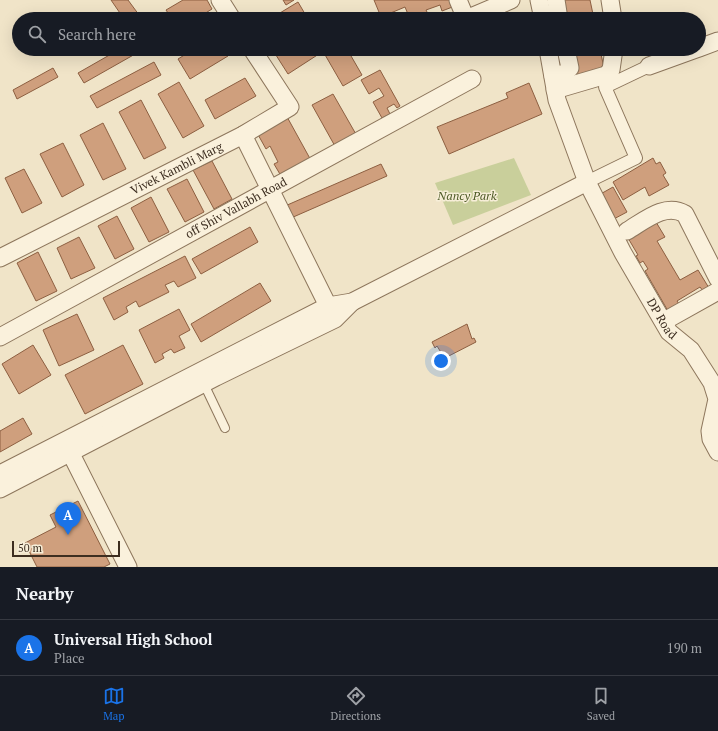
<!DOCTYPE html>
<html lang="en">
<head>
<meta charset="utf-8">
<style>
	:root { --surface:#171b24; --page:#20242c; --text:#f1f3f6; --muted:#9ea1a6; --line:#363941; --accent:#1a73e8 }
	body { margin:0; font-family:"PT Serif",serif; background:var(--page); color:var(--text) }
	.scale { position:absolute; left:12px; bottom:10px; width:108px; box-sizing:border-box; padding-left:4px; border:2px solid #3d2e20; border-top:0; font-size:11px; line-height:14px; white-space:nowrap; color:#3d2e20; -webkit-text-stroke:3px #f7eed8; paint-order:stroke }
	.you { position:absolute; left:441px; top:361px; width:14px; height:14px; margin:-10px; border:3px solid #fff; border-radius:50%; background:#1a73e8; box-shadow:0 0 0 6px #1a73e833 }
	.badge { display:grid; place-items:center; width:26px; height:26px; border-radius:50%; background:var(--accent); color:#fff; font-size:13px; font-weight:700 }
	.pin { position:absolute; translate:-50% -33px; filter:drop-shadow(0 1px 2px #0008) }
	.pin::after { content:''; position:absolute; top:21px; width:14px; height:12px; background:inherit; clip-path:polygon(0 0,100% 0,50% 100%) }
	.list { margin:0; padding:0; list-style:none }
	h2 { display:flex; justify-content:space-between; align-items:center; height:52px; margin:0; padding:0 16px; font-size:17px }
	h2 small { font-size:13px; font-weight:400; color:var(--muted) }
	.list li { display:grid; grid-template-columns:26px 1fr auto; gap:12px; align-items:center; box-sizing:border-box; height:56px; padding:0 16px; border-top:1px solid var(--line) }
	.list b { display:block; font-size:15px; white-space:nowrap }
	.list p { margin:0; font-size:13px; white-space:nowrap; color:var(--muted) }
	.list em { font-size:13px; font-style:normal; color:var(--muted) }
	.icon { flex:none; width:22px; height:22px; fill:none; stroke:currentColor; stroke-width:2; stroke-linecap:round; stroke-linejoin:round }
	.map { position:relative; flex:none; width:718px; height:567px; overflow:hidden }
	.search { position:absolute; background:var(--surface); box-shadow:0 4px 16px #0002; left:12px; right:12px; top:12px; height:44px; display:flex; align-items:center; gap:10px; box-sizing:border-box; padding:0 14px; border-radius:22px; color:var(--muted); font-size:15px }
	.sheet { height:108px; background:var(--surface) }
	nav { display:flex; justify-content:space-around; align-items:center; box-sizing:border-box; height:56px; border-top:1px solid var(--line); background:var(--surface); font-size:11px; color:var(--muted) }
	nav a { display:grid; justify-items:center; gap:2px }
	nav .on { color:var(--accent) }
	.map>svg:first-child { display:block }
	.green { fill:#c9cf9b }
	.building { fill:#cf9f7d; stroke:#8d5f41 }
	.lines { fill:none; stroke-linecap:round; stroke-linejoin:round }
	.service-casing { stroke:#8d765c; stroke-width:10 }
	.pedestrian-casing { stroke:#8d765c; stroke-width:14 }
	.minor-casing { stroke:#8d765c; stroke-width:19 }
	.service { stroke:#faf1dc; stroke-width:8 }
	.pedestrian { stroke:#faf1dc; stroke-width:12 }
	.minor { stroke:#faf1dc; stroke-width:17 }
	.labels { text-anchor:middle; stroke-width:3; stroke-linejoin:round; paint-order:stroke }
	.street-label { font-size:12px; fill:#3d2e20; stroke:#f7eed8 }
	.park-label { font-size:12px; font-style:italic; fill:#4d5a26; stroke:#f7eed8 }
</style>
</head>
<body>
<div class="map">
<svg width="718" height="567" viewBox="0 0 718 567">
	<rect width="100%" height="100%" fill="#f0e4c8"/>
	<path class="green" d="M514 158 531 195 453 225 435 183Z"/>
	<path class="building" d="M111 0H128L142 19H124Z
		M183 0H207L212 9 196 19H172L166 10Z
		M283 0H294L286 5Z
		M374 0H452L455 6 442 11 440 5 426 10 429 16 423 19H410L405 7 381 17Z
		M561 0H590L594 19H565Z
		M298 2 308 19H270Z
		M120 49H144L84 83 78 73Z
		M194 49H224L228 56 190 79 178 59Z
		M280 49H320L322 52 288 74 274 52Z
		M330 49H347L362 75 343 86 324 53Z
		M571 49H600L605 73 577 78Z
		M154 62 161 75 97 108 90 96Z
		M53 68 58 77 17 99 13 90Z
		M380 70 400 106 397 108 394 104 387 108 390 114 382 118 373 102 384 96 379 88 369 94 361 80Z
		M245 78 256 96 215 119 205 100Z
		M179 82 204 126 183 138 158 94Z
		M529 83 542 114 449 154 437 127 508 98 506 93Z
		M333 94 357 136 336 148 312 105Z
		M141 100 166 148 144 159 119 112Z
		M286 115 313 164 284 181 274 164 278 162 270 146 266 149 256 131Z
		M103 123 126 169 103 180 80 135Z
		M63 143 84 185 62 197 40 154Z
		M653 158 656 164 660 162 666 173 663 175 669 185 649 196 645 187 623 200 613 182Z
		M212 161 232 199 214 209 193 170Z
		M381 164 387 176 291 218 285 206Z
		M24 169 42 203 22 213 5 178Z
		M187 179 204 212 185 222 167 189Z
		M613 187 627 212 610 221 597 196Z
		M151 197 169 232 149 242 131 208Z
		M117 216 134 249 115 259 98 226Z
		M656 222 665 237 657 241 680 280 698 270 709 288 703 291 700 287 677 301 679 304 668 311 645 271 648 269 643 261 640 263 636 256 638 255 628 238Z
		M250 227 258 242 201 274 192 259Z
		M79 237 95 268 71 279 57 248Z
		M38 252 57 291 36 301 17 263Z
		M185 256 196 278 178 287 174 281 165 285 169 292 139 307 136 301 126 307 128 312 114 320 103 298Z
		M260 283 271 301 201 342 191 324Z
		M179 309 190 330 179 336 185 348 174 353 171 349 162 354 164 358 155 363 139 330Z
		M77 314 94 350 59 366 43 330Z
		M467 324 472 339 474 338 476 342 441 360 439 356 442 354 437 346 435 348 432 342Z
		M33 345 51 375 19 394 2 364Z
		M123 345 143 384 85 414 65 375Z
		M23 418 32 434 0 452V431Z
		M78 501 110 564 104 567H37L25 543 56 527 50 515Z"/>
	<g class="lines">
		<g class="service-casing">
			<path id="service" d="M204 384 225 428"/>
		</g>
		<g class="pedestrian-casing">
			<path id="pedestrian" d="M587 182 636 158 605 87 649 66"/>
		</g>
		<g class="minor-casing">
			<g id="minor">
				<path d="M220 0 232 19"/>
				<path d="M458 0 466 19"/>
				<path d="M539 0 543 19"/>
				<path d="M556 0 559 19"/>
				<path d="M610 0 613 19"/>
				<path d="M466 19 511 0"/>
				<path d="M699 48 718 41"/>
				<path id="s1" d="M548 49 557 100 587 182 623 253 669 332 691 350 712 383 717 399 710 431 711 439 718 452"/>
				<path d="M649 66 696 49"/>
				<path d="M553 76 565 73 570 68 566 49"/>
				<path d="M555 90 606 75 611 70 614 49"/>
				<path d="M243 135 328 306"/>
				<path d="M627 231C644 221 665 202 685 214L718 279"/>
				<path id="s2" d="M0 258 243 135 290 107 252 49"/>
				<path d="M668 319 718 291"/>
				<path id="s3" d="M0 337 472 79"/>
				<path d="M65 442 128 567"/>
				<path d="M0 474 328 306 352 302 587 182"/>
				<path d="M0 489 216 377 335 319 352 302"/>
			</g>
		</g>
		<use href="#service" class="service"/>
		<use href="#pedestrian" class="pedestrian"/>
		<use href="#minor" class="minor"/>
	</g>
	<g class="labels">
		<g class="street-label">
			<text dy="4" stroke="none"><textPath href="#s2" startOffset="198">Vivek Kambli Marg</textPath></text>
			<text dy="4" stroke="none"><textPath href="#s3" startOffset="269">off Shiv Vallabh Road</textPath></text>
			<text dy="4" stroke="none"><textPath href="#s1" startOffset="295">DP Road</textPath></text>
		</g>
		<g class="park-label">
			<text x="467" y="200">Nancy Park</text>
		</g>
	</g>
</svg>
<div class="scale">50 m</div>
<div class="you"></div>
<div class="pin badge" style="left:68px;top:535px">A</div>
<div class="search"><svg class="icon" aria-label="search" viewBox="0 0 24 24"><circle cx="10" cy="10" r="6"/><path d="M15 15l6 6"/></svg>Search here</div>
</div>
<section class="sheet">
<h2>Nearby<small></small></h2>
<ul class="list">
<li><span class="badge">A</span><div><b>Universal High School</b><p>Place</p></div><em>190 m</em></li>
</ul>
</section>
<nav>
<a class="on"><svg class="icon" aria-label="map" viewBox="0 0 24 24"><path d="M3 6l6-2 6 2 6-2v14l-6 2-6-2-6 2zM9 4v14M15 6v14"/></svg>Map</a>
<a><svg class="icon" aria-label="directions" viewBox="0 0 24 24"><path d="M12 3l9 9-9 9-9-9zM9 14v-3h6M13 9l2 2-2 2"/></svg>Directions</a>
<a><svg class="icon" aria-label="saved" viewBox="0 0 24 24"><path d="M7 4h10v16l-5-4-5 4z"/></svg>Saved</a>
</nav>
</body>
</html>
